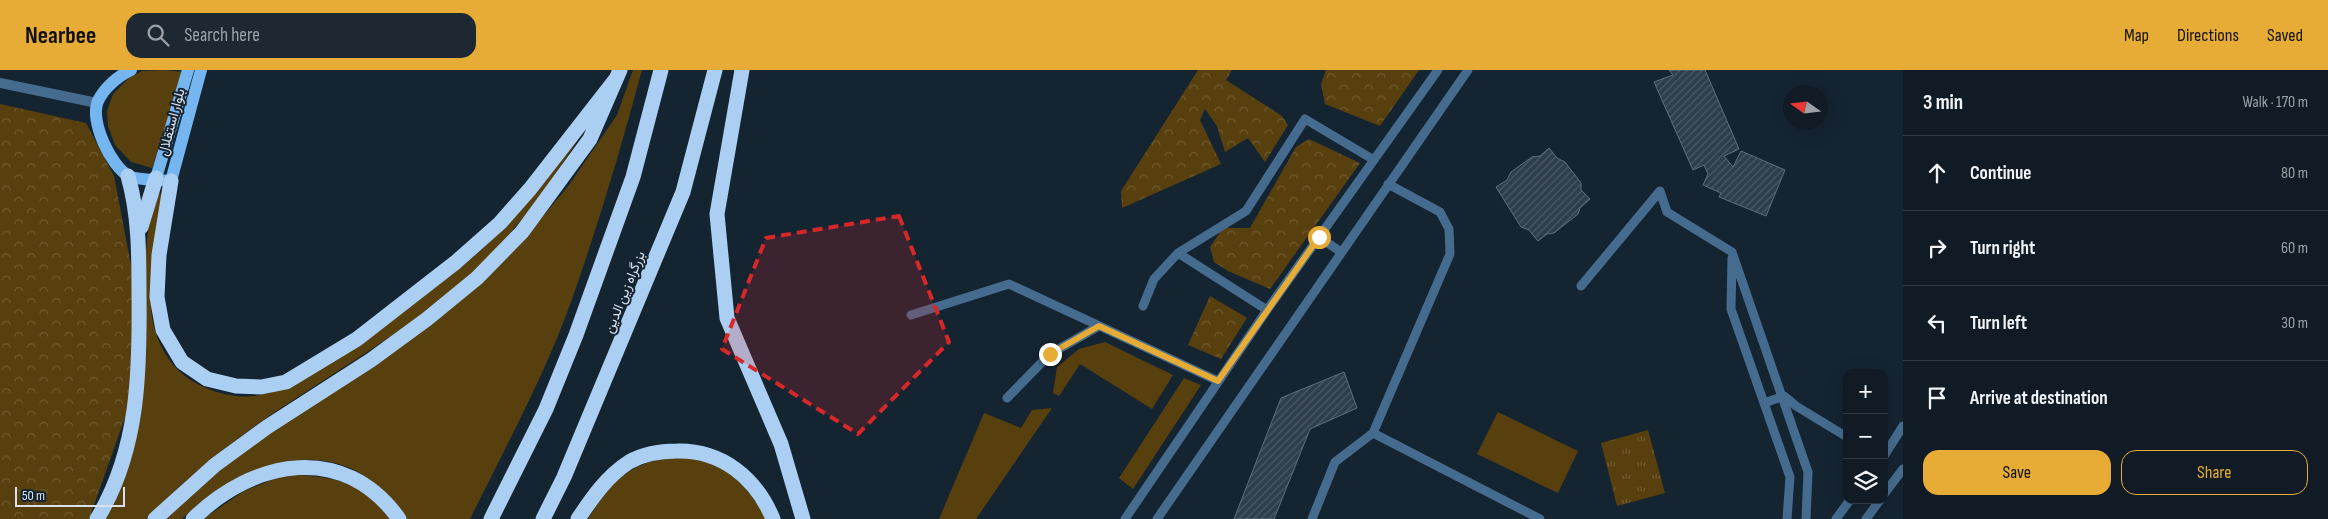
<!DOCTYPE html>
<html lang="en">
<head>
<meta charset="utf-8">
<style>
	:root { --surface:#101b25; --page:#1e2832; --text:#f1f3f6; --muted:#9ca1a7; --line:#303942; --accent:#e7ac36 }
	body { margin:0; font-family:"Sofia Sans Condensed",Vazirmatn,sans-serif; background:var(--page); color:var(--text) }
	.controls { position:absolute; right:15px; bottom:15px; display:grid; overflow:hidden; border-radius:10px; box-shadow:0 5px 20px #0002 }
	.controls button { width:45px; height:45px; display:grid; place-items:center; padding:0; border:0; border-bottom:1px solid var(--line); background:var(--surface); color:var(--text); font:25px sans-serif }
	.compass { position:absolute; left:1783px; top:15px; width:45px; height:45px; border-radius:50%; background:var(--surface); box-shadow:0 5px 20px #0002; rotate:284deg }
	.scale { position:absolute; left:15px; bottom:12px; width:110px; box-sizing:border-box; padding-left:5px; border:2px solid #d9e2ec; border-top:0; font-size:14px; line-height:18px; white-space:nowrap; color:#d9e2ec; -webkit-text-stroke:4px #152431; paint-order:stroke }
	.stop { position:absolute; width:15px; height:15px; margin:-11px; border:4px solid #e7ac36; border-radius:50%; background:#fff }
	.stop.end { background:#e7ac36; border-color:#fff; box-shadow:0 1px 5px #0008 }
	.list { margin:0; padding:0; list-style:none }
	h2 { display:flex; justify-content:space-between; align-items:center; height:65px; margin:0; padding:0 20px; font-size:21px }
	h2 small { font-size:16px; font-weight:400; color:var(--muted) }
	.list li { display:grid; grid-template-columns:32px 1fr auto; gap:15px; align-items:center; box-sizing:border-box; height:75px; padding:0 20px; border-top:1px solid var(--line) }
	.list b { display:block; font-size:19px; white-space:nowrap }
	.list em { font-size:16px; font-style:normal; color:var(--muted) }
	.actions { display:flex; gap:10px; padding:15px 20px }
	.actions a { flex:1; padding:11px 0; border:1px solid var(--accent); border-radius:15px; text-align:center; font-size:18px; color:var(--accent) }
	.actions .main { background:var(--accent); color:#111 }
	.icon { flex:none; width:28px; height:28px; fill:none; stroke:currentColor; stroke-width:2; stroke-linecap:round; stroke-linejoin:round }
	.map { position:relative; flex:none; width:1903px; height:449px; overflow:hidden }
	header { display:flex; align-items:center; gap:30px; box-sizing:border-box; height:70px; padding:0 25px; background:var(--accent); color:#111 }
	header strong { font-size:24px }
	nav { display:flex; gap:28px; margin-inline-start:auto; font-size:18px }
	.search { width:350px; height:45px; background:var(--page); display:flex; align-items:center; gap:12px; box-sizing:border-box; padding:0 18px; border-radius:15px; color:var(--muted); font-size:19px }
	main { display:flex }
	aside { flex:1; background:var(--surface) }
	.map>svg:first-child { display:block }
	.green { fill:#58400e }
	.forest { fill:url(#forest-crowns) }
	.park { fill:url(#park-tufts) }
	.building { fill:url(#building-hatch); stroke:#5f6f7f }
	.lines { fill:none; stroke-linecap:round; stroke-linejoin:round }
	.lane { stroke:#456c8f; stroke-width:9 }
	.street { stroke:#456c8f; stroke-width:10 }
	.primary { stroke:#75b5f0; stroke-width:12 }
	.highway { stroke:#aacff3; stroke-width:15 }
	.route { stroke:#e7ac36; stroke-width:6 }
	.marked { fill:#d62828; fill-opacity:0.2; stroke:#d62828; stroke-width:4; stroke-dasharray:10 6; stroke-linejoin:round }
	.labels { text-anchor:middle; stroke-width:4; stroke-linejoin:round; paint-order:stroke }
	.street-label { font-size:14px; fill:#d9e2ec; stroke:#152431 }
</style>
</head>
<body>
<header>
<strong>Nearbee</strong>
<div class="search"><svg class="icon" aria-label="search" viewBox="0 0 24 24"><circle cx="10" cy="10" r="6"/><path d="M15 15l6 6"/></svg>Search here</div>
<nav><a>Map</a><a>Directions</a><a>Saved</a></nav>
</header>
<main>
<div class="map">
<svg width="1903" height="449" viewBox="0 0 1903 449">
	<defs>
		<pattern id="forest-crowns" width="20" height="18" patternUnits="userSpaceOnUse" patternTransform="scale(1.25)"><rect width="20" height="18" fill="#58400e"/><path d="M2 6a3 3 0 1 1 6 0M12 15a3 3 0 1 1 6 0" fill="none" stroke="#6f5b31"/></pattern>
		<pattern id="park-tufts" width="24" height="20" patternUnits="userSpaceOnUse" patternTransform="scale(1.25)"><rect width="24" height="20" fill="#58400e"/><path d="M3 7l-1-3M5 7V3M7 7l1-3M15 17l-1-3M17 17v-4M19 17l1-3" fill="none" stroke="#6f5b31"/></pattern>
		<pattern id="building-hatch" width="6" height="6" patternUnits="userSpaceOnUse" patternTransform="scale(1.25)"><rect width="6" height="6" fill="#2e3d4b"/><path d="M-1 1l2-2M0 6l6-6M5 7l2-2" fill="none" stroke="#4c5965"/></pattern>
	</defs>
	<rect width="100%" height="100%" fill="#152431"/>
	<path class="green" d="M165 0 183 2 152 98 131 92 115 75 108 56 107 41 113 24 129 8 142 1Z
		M633 0H642C621 78 598 156 571 232 544 307 505 378 470 449H407C403 440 394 433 388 426 340 373 275 385 221 418 208 427 193 437 182 449H164L232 390 518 176 569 115 617 45Z
		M585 59C548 116 516 164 464 210 407 260 341 298 278 340 230 372 186 408 146 449H102L124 399 152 122 166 125C162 150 159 175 155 200 154 210 150 222 151 233 151 264 167 297 194 312 262 350 306 305 360 269 401 241 442 215 479 182 519 146 551 101 585 59Z
		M1105 272 1173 305 1152 339 1080 294 1059 326 1053 323 1057 297 1079 279Z
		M1184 308 1201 315 1133 419 1119 408Z
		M1052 338 976 449H939L984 343 1021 358 1032 340Z
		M1498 342 1578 381 1558 423 1477 384Z
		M681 387C726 392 745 411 766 449H588C614 407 631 391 681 387Z
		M284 405C315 405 343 407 369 426 377 432 383 442 390 449H203L244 421Z"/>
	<path class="forest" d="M1198 0H1232L1226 10 1282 46 1288 55 1265 92 1248 68 1225 82 1217 56 1205 39 1200 50 1221 94 1122 138 1121 121Z
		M1326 0H1419L1380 56 1325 34 1321 14Z
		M0 34 86 53 114 106 135 216 129 336 89 449H0Z
		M1309 69 1360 93 1270 219 1228 201 1214 192 1210 177 1223 158H1250L1296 77Z
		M1210 226 1247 248 1221 289 1188 275Z"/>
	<path class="park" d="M1648 360 1665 423 1617 436 1601 373Z"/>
	<path class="building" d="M1669 0H1705L1739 79 1724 86 1733 97 1741 81 1785 100 1766 146 1719 127 1721 123 1703 115 1708 104 1704 95 1693 100 1654 12 1673 5Z
		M1549 78 1557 88 1565 92 1581 113V120L1590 129 1580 138 1578 144 1554 163 1547 164 1538 171 1529 160 1521 157 1496 117 1507 110 1511 102 1532 87 1540 86Z
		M1344 302 1357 338 1310 359 1274 449H1234L1281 328Z"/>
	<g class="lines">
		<path class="lane" d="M1319 167 1341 182
			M1178 183 1267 240
			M1732 188 1731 239 1790 407 1787 449
			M1581 216 1660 121 1667 142 1732 182 1808 402 1806 449
			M1143 236 1154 209 1178 183 1246 141 1305 49 1374 90
			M911 245 1009 214 1218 311
			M1007 328 1050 284 1099 256
			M1764 333 1784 326 1796 336 1847 367
			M1373 363 1540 449
			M1884 386 1903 356
			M1884 424 1903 399
			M1125 449 1267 240 1438 0
			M1157 449 1468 0
			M1312 449 1335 392 1373 363 1450 184 1449 159 1440 142 1388 114
			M1836 449 1850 430
			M1866 449 1880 430"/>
		<path class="street" d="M0 13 97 33"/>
		<path class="primary" d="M131 0C118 6 104 18 98 31 89 50 111 97 129 106 139 111 158 109 171 111L201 0
			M156 108 188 0"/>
		<path class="highway" d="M742 0 717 144 727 248 781 374 803 449
			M171 111 159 185 157 227 163 260 182 292 207 309 236 316 261 317 286 312 357 269 456 192 500 153 530 119 615 10
			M141 157 156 108
			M97 449C139 380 140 301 139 223 139 183 139 145 128 106
			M155 449 215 395 267 357 371 290 427 249 477 208 522 162 590 69 620 0
			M193 449C254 389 344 372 399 449
			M491 449 546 339 576 265 633 107 661 0
			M543 449 564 407 683 122 715 0
			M578 449C592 428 607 406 629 392 643 384 660 381 677 381 722 380 756 408 773 449"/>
	</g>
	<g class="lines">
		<path class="route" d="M1050 284 1099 256 1218 311 1319 167"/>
	</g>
	<path class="marked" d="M899 146 949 272 858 364 722 279 766 168Z"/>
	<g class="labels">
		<g class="street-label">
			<text transform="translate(171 52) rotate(-75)" y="5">بلوار استقلال</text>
			<text transform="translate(624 222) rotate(-68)" y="5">بزرگراه زین الدین</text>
		</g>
	</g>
</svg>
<div class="controls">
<button>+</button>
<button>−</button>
<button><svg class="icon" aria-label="layers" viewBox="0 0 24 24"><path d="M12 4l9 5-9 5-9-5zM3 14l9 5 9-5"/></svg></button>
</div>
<svg class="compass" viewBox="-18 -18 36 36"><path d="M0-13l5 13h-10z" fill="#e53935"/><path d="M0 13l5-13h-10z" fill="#9ca1a7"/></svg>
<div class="scale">50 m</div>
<div class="stop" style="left:1319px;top:167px"></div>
<div class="stop end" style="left:1050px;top:284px"></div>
</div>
<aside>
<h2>3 min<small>Walk · 170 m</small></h2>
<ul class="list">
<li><svg class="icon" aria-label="ahead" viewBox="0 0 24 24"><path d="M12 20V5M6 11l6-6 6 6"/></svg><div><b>Continue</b></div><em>80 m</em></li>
<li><svg class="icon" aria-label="right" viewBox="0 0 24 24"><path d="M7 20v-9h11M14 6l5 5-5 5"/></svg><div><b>Turn right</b></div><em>60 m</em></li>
<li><svg class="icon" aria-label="left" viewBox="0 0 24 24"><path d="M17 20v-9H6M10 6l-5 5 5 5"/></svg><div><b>Turn left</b></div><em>30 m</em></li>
<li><svg class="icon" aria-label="arrive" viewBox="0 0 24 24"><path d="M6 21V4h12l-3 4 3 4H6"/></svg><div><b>Arrive at destination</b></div></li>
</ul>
<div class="actions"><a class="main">Save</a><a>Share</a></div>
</aside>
</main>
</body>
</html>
